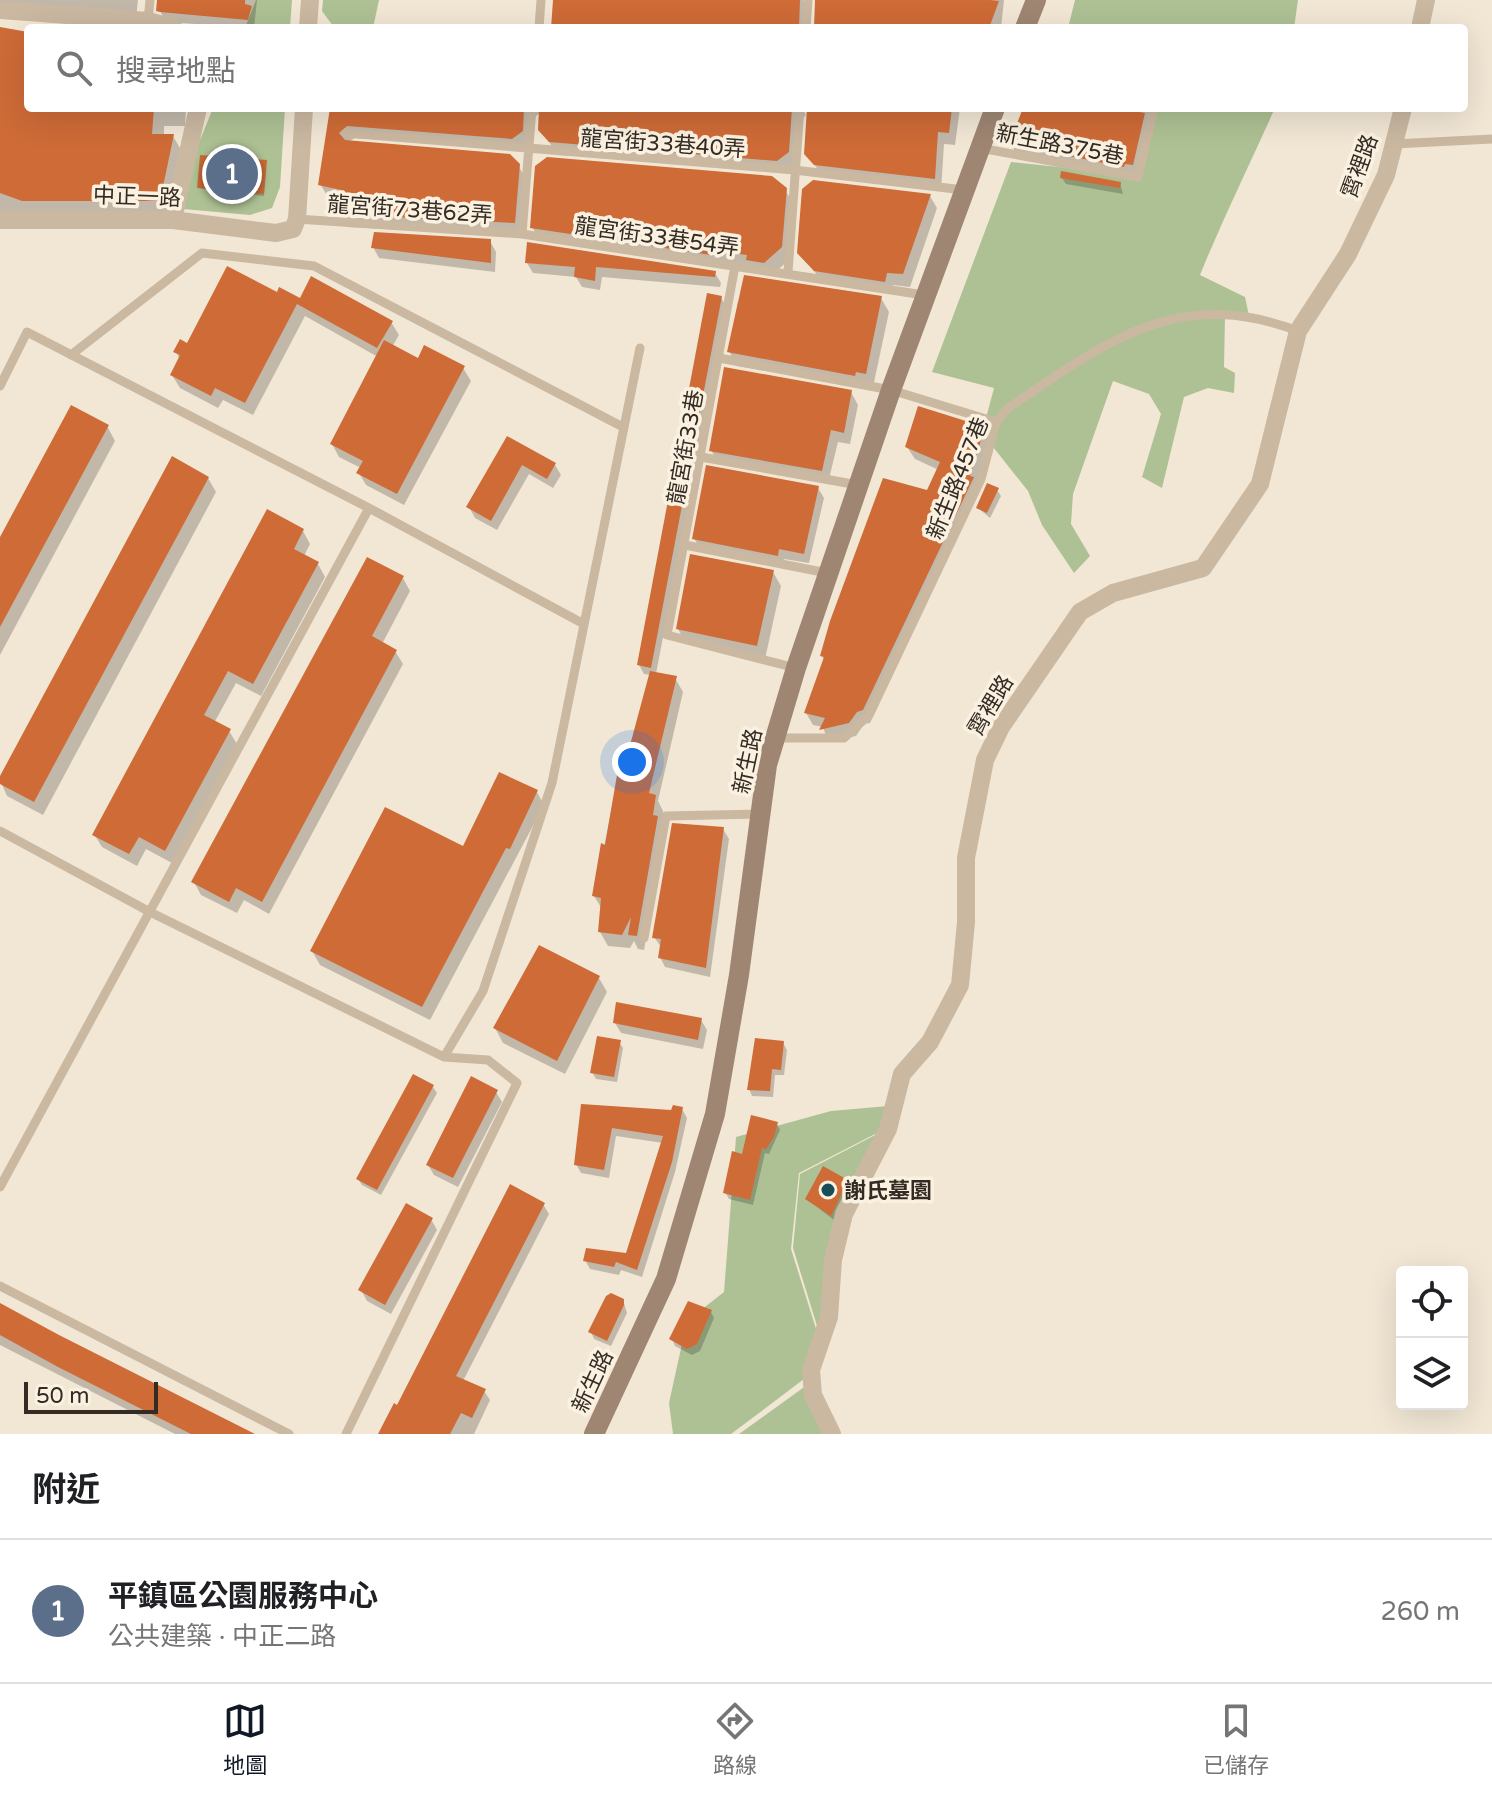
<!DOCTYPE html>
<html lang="zh-TW">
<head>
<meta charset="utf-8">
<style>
	:root { --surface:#fff; --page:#f2f2f2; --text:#202124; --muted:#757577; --line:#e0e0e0; --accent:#111827 }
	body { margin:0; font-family:"Varela Round","Noto Sans TC",sans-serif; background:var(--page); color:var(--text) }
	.controls { position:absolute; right:24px; bottom:24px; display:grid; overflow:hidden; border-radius:8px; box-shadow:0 8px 32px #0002 }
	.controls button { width:72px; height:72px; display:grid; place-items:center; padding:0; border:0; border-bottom:2px solid var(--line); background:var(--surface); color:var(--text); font:40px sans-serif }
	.scale { position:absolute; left:24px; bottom:20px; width:134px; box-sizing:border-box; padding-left:8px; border:4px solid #342b24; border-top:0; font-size:22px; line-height:28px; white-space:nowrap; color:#342b24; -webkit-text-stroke:6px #faf1e1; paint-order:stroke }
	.you { position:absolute; left:632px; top:762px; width:28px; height:28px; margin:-20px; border:6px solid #fff; border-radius:50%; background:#1a73e8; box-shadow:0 0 0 12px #1a73e833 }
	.badge { display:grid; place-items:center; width:52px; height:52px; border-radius:50%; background:var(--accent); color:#fff; font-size:26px; font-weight:700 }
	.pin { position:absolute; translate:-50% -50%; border:4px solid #fff; box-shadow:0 2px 8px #0006 }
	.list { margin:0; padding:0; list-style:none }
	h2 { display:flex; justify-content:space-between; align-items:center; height:104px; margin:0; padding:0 32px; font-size:34px }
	h2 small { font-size:26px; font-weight:400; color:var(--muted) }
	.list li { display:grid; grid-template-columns:52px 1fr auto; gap:24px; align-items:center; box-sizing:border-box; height:144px; padding:0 32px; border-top:2px solid var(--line) }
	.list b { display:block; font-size:30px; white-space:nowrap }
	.list p { margin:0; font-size:26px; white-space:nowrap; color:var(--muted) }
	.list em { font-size:26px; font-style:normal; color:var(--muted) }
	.icon { flex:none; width:44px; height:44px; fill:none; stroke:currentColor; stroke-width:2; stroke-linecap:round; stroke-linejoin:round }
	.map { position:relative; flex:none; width:1492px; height:1434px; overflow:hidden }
	.search { position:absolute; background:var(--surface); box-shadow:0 8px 32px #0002; left:24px; right:24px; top:24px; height:88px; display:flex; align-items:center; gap:20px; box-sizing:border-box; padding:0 28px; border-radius:8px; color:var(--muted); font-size:30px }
	.sheet { height:248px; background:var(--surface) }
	nav { display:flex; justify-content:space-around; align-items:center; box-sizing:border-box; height:112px; border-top:2px solid var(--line); background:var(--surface); font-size:22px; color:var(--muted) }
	nav a { display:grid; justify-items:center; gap:4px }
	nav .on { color:var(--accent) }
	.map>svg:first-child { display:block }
	.green { fill:#aec194 }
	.shadow { fill:#0003 }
	.building { fill:#ce6b37 }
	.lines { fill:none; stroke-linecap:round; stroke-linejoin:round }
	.lane { stroke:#cab8a1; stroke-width:9 }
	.street { stroke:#cab8a1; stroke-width:18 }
	.secondary { stroke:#9e8672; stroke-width:20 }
	.poi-dot { fill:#184c57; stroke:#faf1e1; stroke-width:3 }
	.labels { text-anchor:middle; stroke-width:7; stroke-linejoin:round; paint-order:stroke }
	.street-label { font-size:22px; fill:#342b24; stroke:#faf1e1 }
	.poi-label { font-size:22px; font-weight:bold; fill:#342b24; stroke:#faf1e1; text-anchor:start }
</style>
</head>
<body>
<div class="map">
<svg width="1492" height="1434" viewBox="0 0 1492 1434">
	<rect width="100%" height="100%" fill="#f2e7d5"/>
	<path class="green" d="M256 0H292L290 28H245Z
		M323 0H379L373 28 333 26 322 11Z
		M1075 0H1298L1294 28H1068Z
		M213 108H285L280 187 272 208 250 215 183 209 179 192Z
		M1155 108H1275C1250 164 1223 218 1200 275L1245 297 1249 316 1225 317 1224 367 1235 373 1234 393 1208 388 1184 397 1162 488 1142 477 1161 414 1149 394 1113 381 1073 494 1071 524 1090 556 1074 573 1042 525 1028 491 982 433 994 388 932 372 1011 162 1136 175Z
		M888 1106 881 1131 799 1173 791 1249 817 1332 804 1379 731 1434H673L669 1403 687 1321 724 1292 736 1137 831 1111Z
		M883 1131 838 1218 818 1329 793 1248 800 1174Z
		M807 1385 825 1434H739Z"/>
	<path class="shadow" d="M0 0H138L136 19 0 10Z
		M161 0H257L254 28 166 22 160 11Z
		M555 0H803L809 10 807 28H553Z
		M816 0H1004L1001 28H815Z
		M28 34V108H186L185 126H164V136H173L184 155 171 220 34 219 0 211V37Z
		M333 108H802L806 115 799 121 796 166 558 155 540 129 541 112 531 120 529 144 355 138 346 143 518 165 526 179 522 236 346 227 338 214 341 201 328 197 320 184Z
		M812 108H960L955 145 944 144 941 191 824 177 806 154Z
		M1025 108H1156L1140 177 1018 157 1011 144Z
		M266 162 264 196 199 188Z
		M1062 178 1120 183 1123 194 1066 184Z
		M785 190 793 203 789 260 772 275 540 240 532 227Z
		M930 196 937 208 910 287 893 285 892 294 824 283 799 253Z
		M490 241 496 252 495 272 379 258 373 247Z
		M527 263 715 273 721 283 720 287 602 277 600 290 582 287 576 277 533 273Z
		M278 295 391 322 399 335 392 347 418 360 463 368 471 381 404 505 366 485 359 473 361 468 339 457 332 444 378 357 305 316 253 415 223 400 218 408 180 388 172 375 180 360 176 352Z
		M721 297 726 307 656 674 675 678 683 692 658 801 663 811 661 824 665 832 644 950 638 949 634 941 630 948 608 946 600 932 602 909 594 896 618 777 623 778 651 675 644 674 639 665Z
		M881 298 889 312 873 387 737 366 729 351 738 301Z
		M851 392 858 405 850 444 838 442 828 483 718 463 711 450Z
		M107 426 115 441 0 655V542Z
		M984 428 991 441 979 491 870 723 864 724 856 736 828 742 823 727 813 725 806 713 825 661 822 656 928 493 939 470 915 459 907 447Z
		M507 438 555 465 561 475 553 488 529 474 497 530 475 518 469 507Z
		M208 478 216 492 43 815 7 796 0 780Z
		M818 488 824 498 809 563 784 559 783 565 700 549 694 538Z
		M997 490 1001 496 990 518 978 508Z
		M303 531 310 544 304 556 318 564 325 577 261 696 236 683 214 723 229 731 237 744 172 863 146 849 137 866 102 847 94 834Z
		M773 572 781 586 765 659 686 643 678 629Z
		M403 578 410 591 382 644 395 651 403 664 269 914 244 900 237 913 201 895 194 882Z
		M537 792 544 805 430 1020 320 965 312 951 464 849Z
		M723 829 729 839 710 977 665 967 660 957 661 947 654 937Z
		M540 948 599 978 607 992 565 1074 503 1043 495 1028Z
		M701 1020 707 1030 703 1049 621 1033 615 1023Z
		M619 1042 623 1048 617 1082 596 1079 592 1072Z
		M783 1043 787 1050 784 1075H775L773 1097 752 1096 749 1089Z
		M433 1087 437 1093 381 1195 362 1185 358 1179Z
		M496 1092 502 1102 458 1187 434 1175 428 1165Z
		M583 1106 673 1112 682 1109 687 1118 675 1172 642 1277 621 1270 619 1275 590 1269 585 1260 628 1255 663 1143 616 1136 609 1178 581 1173 576 1164Z
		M777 1124 780 1130 769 1154 765 1153 753 1205 729 1199 725 1192 744 1156Z
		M846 1182 850 1188 835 1221 807 1199Z
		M543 1204 549 1214 463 1381 484 1391 490 1400 474 1434H380Z
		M431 1219 437 1230 391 1314 367 1301 361 1290Z
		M623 1300 627 1313 611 1346 594 1339 591 1332Z
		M0 1306 251 1434H175L0 1345Z
		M711 1312 714 1318 700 1351 692 1355 675 1346 672 1339Z"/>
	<path class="building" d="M157 0H245V4L252 6 248 20 160 12 156 11Z
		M553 0H800L799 28H551Z
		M815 0H990L999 1 989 28H814Z
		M0 27 28 32V108H154L152 134H174L160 201H22L0 193Z
		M330 108H524L523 131 512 139 347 126 339 133 345 140 510 154 520 164 515 223 336 214 341 190 318 185Z
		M539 108H792L789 152 777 161 549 142 538 130Z
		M807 108H952L949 133 938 132 935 179 814 165 804 154Z
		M1023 108H1116L1145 113 1133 165 1125 164 1124 167 1009 144Z
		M200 155 267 160 264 194 197 188Z
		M547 157 772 176 787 188 782 247 764 263 746 260 747 255 718 251V256L530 228 535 166Z
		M1061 171 1121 182 1120 188 1060 178Z
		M813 180 931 194 903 274 887 273 885 282 814 271 797 253 802 189Z
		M374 232 491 239V263L371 248Z
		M527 242 716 271 715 277 596 267 595 281 574 277 575 267 525 263Z
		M227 266 277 292 279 287 300 298 311 276 393 321 377 348 297 304 245 403 215 388 211 396 170 375 180 355 173 352 180 339 187 343Z
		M744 275 882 296 866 374 856 372 855 376 727 352Z
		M707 293 722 296 651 668 637 665Z
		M384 340 418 358 424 345 465 366 397 494 356 473 363 461 330 444Z
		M724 367 852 390 844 433 831 430 822 471 709 451Z
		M71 405 109 425 0 627V537Z
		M918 406 985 427 970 476 974 477 863 710 857 712 849 723 819 730 825 718 804 713 824 657 820 656 830 621 883 478 927 490 940 462 905 447Z
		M507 436 556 463 547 479 522 465 491 521 466 507Z
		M172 456 209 477 34 802 0 784V776Z
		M706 465 819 486 804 554 779 549 778 556 692 539Z
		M987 483 999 488 987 513 976 508Z
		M267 509 304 529 294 549 319 562 253 684 228 671 204 715 231 729 165 851 139 837 129 854 92 835Z
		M690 554 774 570 757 646 676 629Z
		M367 557 404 576 372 636 397 650 262 902 236 888 229 902 191 882Z
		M650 671 677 676 649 793 656 795 653 815 658 816 637 936 628 935 631 917 622 935 598 932 601 898 592 896 601 843 605 845 617 775H622Z
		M499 772 538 790 510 849 506 848 422 1007 310 951 385 807 463 846Z
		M672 823 724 827 706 968 658 958 661 939 652 938Z
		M539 945 600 976 557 1061 493 1028Z
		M616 1002 702 1018 698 1040 613 1023Z
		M597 1036 621 1040 614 1077 590 1073Z
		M755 1038 784 1041 781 1070 772 1069 770 1091 747 1090Z
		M413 1074 434 1085 377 1190 356 1179Z
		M471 1076 498 1090 453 1178 426 1165Z
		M581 1104 671 1110 673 1105 683 1107 672 1162 637 1270 616 1262 614 1267 583 1261 586 1248 626 1253 663 1136 612 1128 604 1170 574 1165Z
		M751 1115 778 1122 774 1137 766 1149 762 1148 750 1200 723 1193 732 1151 742 1154Z
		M823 1166 848 1180 831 1216 805 1199Z
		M510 1184 545 1203 456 1376 486 1389 472 1418 461 1413 450 1434H378L394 1403 397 1405Z
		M406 1203 433 1218 385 1305 358 1290Z
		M611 1293 624 1299V1305L607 1341 588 1332 606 1296Z
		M688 1301 712 1310 697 1344 687 1349 669 1339Z
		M0 1303 59 1335 255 1434H191L58 1367 0 1335Z"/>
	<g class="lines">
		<path class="lane" d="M148 21 150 0
			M539 28 541 0
			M806 28 808 0
			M346 133 794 170 964 190
			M1394 144 1492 139
			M980 148 1138 177 1154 108
			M297 219 522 234 924 295
			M522 234 532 108
			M735 266 667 635 796 668
			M788 272 800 108
			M71 355 202 253 314 266 621 426
			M719 358 891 390 996 422
			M0 386 27 332 369 508 582 623
			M701 457 858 485
			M685 545 827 573
			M776 738H844L869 715 981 479 996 422 1008 408C1106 343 1175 285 1298 331
			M0 831 150 912 444 1057 488 1060 517 1083 346 1434
			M644 938 666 816 761 814
			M444 1057 483 991 552 783 640 348
			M0 1187 369 508
			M0 1286 289 1434"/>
		<path class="street" d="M0 10 148 21 174 28
			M308 28 310 0
			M1420 28 1426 0
			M0 220H173L276 233 293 229 297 219 304 108
			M173 220 198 108
			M832 1434 813 1395 811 1370 829 1317 833 1260 844 1214 888 1129 902 1074 930 1042 960 985 966 922V858L985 760 1001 727 1080 612 1113 593 1203 568 1260 484 1298 331 1348 254 1386 175 1403 108"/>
		<path class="secondary" d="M1025 28 1036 0
			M594 1434 666 1279 715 1114 739 975 767 765 796 668 891 390 995 108"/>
	</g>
	<circle class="poi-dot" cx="828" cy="1190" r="8"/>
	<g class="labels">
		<g class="street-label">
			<text transform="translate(663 143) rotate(4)" y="8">龍宮街33巷40弄</text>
			<text transform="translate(1060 144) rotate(11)" y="8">新生路375巷</text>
			<text transform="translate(1359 166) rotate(-70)" y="8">霄裡路</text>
			<text transform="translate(137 196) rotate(2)" y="8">中正一路</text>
			<text transform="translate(410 209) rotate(4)" y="8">龍宮街73巷62弄</text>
			<text transform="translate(657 236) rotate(8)" y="8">龍宮街33巷54弄</text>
			<text transform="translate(685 447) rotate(-80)" y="8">龍宮街33巷</text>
			<text transform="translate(957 478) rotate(-68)" y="8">新生路457巷</text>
			<text transform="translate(990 705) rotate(-59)" y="8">霄裡路</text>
			<text transform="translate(747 761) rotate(-78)" y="8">新生路</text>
			<text transform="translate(592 1381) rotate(-65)" y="8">新生路</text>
		</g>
		<g class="poi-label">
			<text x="844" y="1198">謝氏墓園</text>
		</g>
	</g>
</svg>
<div class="controls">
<button><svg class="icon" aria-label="locate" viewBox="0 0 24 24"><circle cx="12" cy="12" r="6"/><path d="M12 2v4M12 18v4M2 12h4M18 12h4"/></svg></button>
<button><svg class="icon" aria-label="layers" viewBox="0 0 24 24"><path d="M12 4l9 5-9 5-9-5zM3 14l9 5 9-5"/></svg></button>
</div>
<div class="scale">50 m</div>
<div class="you"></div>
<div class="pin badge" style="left:232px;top:174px;background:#5c6f8a">1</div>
<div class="search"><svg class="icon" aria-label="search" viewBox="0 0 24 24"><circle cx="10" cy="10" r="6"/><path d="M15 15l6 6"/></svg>搜尋地點</div>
</div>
<section class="sheet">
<h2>附近<small></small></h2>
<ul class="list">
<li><span class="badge" style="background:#5c6f8a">1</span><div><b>平鎮區公園服務中心</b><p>公共建築 · 中正二路</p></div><em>260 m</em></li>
</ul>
</section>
<nav>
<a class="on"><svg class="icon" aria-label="map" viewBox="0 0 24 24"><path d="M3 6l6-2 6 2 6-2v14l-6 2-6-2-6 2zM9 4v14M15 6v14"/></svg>地圖</a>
<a><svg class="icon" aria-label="directions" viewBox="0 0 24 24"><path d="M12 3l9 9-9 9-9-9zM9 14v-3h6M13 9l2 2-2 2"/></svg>路線</a>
<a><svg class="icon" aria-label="saved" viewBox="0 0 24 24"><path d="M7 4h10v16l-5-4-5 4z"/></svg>已儲存</a>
</nav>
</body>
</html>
